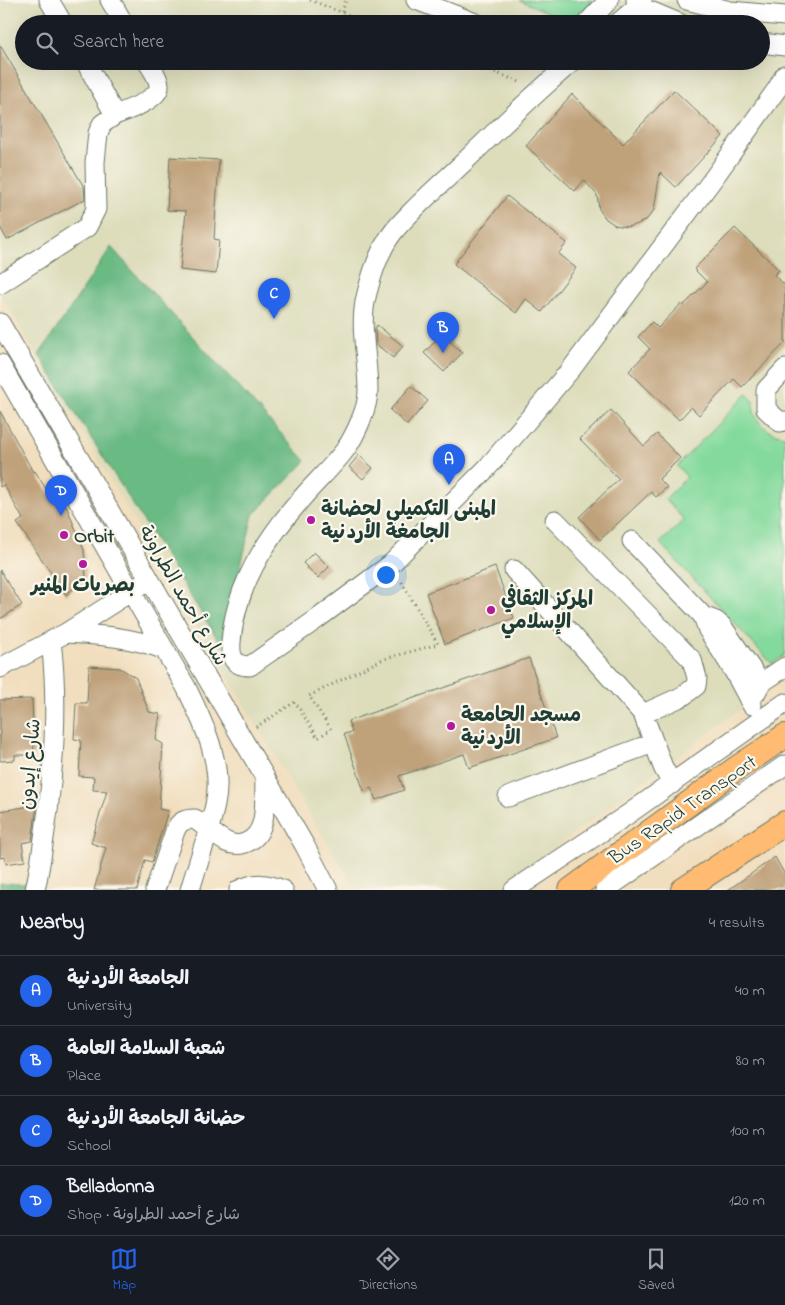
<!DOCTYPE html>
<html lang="en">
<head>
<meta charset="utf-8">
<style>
	:root { --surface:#171b24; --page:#20242c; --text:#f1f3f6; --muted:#9ea1a6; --line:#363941; --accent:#2563eb }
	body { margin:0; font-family:"Indie Flower","Playpen Sans Arabic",sans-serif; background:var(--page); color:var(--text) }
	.you { position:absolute; left:385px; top:574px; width:18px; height:18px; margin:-12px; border:4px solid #fff; border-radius:50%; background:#1a73e8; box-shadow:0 0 0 8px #1a73e833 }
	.badge { display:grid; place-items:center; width:32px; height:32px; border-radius:50%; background:var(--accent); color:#fff; font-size:16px; font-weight:700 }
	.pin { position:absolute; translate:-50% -41px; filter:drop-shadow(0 1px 2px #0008) }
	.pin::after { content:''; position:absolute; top:26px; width:18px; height:15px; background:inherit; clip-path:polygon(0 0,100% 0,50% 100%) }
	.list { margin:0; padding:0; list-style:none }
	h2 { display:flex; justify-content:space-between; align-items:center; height:65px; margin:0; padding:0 20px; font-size:21px }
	h2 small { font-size:16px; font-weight:400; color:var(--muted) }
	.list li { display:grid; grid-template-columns:32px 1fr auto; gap:15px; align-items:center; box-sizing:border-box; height:70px; padding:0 20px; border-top:1px solid var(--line) }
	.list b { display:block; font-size:19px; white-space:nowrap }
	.list p { margin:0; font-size:16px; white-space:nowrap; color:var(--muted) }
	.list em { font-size:16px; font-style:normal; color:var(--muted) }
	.icon { flex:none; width:28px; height:28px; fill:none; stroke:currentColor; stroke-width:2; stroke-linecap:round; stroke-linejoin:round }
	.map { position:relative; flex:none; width:785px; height:890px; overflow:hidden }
	.search { position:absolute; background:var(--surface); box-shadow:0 5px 20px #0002; left:15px; right:15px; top:15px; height:55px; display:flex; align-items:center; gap:12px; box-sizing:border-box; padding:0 18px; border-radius:28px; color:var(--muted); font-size:19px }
	.sheet { height:345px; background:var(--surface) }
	nav { display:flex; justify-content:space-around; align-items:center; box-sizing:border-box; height:70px; border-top:1px solid var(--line); background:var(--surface); font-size:14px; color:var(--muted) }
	nav a { display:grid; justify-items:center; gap:2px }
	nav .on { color:var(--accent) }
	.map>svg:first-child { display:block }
	.built { fill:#ddddbc; fill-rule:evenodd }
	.green { fill:#84da9d; stroke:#528c68 }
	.forest { fill:#6bba84; stroke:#457c5c }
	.building { fill:#bfa17a }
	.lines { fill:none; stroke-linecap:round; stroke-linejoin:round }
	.minor-casing { stroke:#687564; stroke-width:21 }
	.major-casing { stroke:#687564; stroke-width:26 }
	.path { stroke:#687564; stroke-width:3; stroke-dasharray:1 4; stroke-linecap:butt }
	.minor { stroke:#fff; stroke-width:19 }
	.major { stroke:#febb71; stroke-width:24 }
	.poi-dot { fill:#b5179e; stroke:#fbf7ec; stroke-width:2 }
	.labels { text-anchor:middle; stroke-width:4.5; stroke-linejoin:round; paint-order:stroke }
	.poi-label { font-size:20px; font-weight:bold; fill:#1f3d34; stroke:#fbf7ec; text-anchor:start }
	.street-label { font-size:20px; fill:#1f3d34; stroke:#fbf7ec }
</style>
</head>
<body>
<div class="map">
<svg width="785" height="890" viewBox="0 0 785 890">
	<rect width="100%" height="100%" fill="#fbf7ec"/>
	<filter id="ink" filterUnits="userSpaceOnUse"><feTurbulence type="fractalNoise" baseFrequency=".02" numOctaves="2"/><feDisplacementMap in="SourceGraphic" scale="10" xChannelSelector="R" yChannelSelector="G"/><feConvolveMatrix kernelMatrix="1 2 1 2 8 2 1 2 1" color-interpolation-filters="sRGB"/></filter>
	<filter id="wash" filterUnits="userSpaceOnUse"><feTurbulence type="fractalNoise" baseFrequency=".0096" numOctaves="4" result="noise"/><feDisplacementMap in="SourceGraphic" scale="20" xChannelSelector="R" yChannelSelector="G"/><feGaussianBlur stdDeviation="1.12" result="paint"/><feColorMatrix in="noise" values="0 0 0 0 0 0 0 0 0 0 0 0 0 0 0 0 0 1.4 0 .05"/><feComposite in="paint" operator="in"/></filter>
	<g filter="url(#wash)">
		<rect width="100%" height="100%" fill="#f1debe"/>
		<path class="built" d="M0 0H785V676L498 890H357L314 822 0 294ZM24 24H761V61H24Z"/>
		<path class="green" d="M519 0H591L594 1 570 22Z
			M747 394 753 401C752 420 767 434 785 436V655L772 664 660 543 684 520 665 499 687 477 677 466Z"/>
		<path class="forest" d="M111 247 306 461 253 515 222 646 39 355Z
			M0 883 32 884 31 890H0Z"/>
		<g id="blocks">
			<path class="building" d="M0 45 84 187 85 199 7 240 0 227Z
				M674 90 723 136 676 187 660 172 654 210 647 219 638 224 627 227 615 225 606 219 599 209 597 195 584 180 575 191 526 146 572 94 623 144Z
				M170 157 219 160 214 239 219 240 216 274 180 270 186 211 167 210Z
				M507 196 567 243 558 254 576 268 542 312 526 299 516 313 454 264Z
				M735 228 779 270 774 275 785 285V343L742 387 734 379 699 415 691 407 679 420 629 371 650 349 638 337 652 322 658 328 681 304 683 306 707 282 694 269Z
				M377 325 403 346 393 358 376 344 375 329Z
				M442 334 462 353 444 372 424 353Z
				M411 386 428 401 407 425 390 410Z
				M611 410 644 446 657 434 680 458 659 479 667 487 656 497 651 492 600 540 579 517 619 479 580 439Z
				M0 411 33 472 35 471 52 499 61 493 84 550 86 578 66 595 17 523 23 519 4 485 0 487Z
				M359 455 373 468 363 479 349 467Z
				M314 552 329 567 318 578 303 563Z
				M495 567 514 618 445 644 426 593Z
				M0 570 22 605 0 619Z
				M529 658 556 738 469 768 464 754 399 776 404 790 376 800 371 788 364 791 344 734 352 732 348 721Z
				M89 666 120 668 136 678 149 712 160 714 156 740 163 744 159 809 168 811 152 862 145 860 137 890H94L106 848 91 843 107 791 93 790 94 777 79 776 81 740 74 739 76 703H87Z
				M32 699 34 755H15V760L0 761V700Z
				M37 805 32 841 22 843 25 861 6 864 5 857 0 858V811Z
				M775 857 785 875V890H728Z"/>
		</g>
	</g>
	<g filter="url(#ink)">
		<use href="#blocks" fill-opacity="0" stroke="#687564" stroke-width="1"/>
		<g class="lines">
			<g class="minor-casing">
				<path id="minor" d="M49 0 63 24
					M110 0 124 24
					M416 0 478 24
					M636 0 638 6 681 24
					M687 0 730 11 785 16
					M586 24 609 0
					M617 24 638 6 642 0
					M761 43 785 46
					M573 61C534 94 498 129 462 164 439 186 414 207 394 231 381 247 372 273 367 293 358 326 368 357 368 391 368 408 355 436 345 450 331 469 312 485 297 504 264 542 235 590 231 642 230 657 233 666 250 666L317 619 391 564 487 468 572 368 713 179 777 89 785 75
					M115 115C126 111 160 99 159 86 159 78 151 68 147 61
					M0 284 87 227 96 209 95 162 98 133 102 124 115 115 85 61
					M0 323 305 846 328 890
					M0 364 186 687C203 722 224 764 215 805 209 833 198 862 190 890
					M785 369 766 390V409L780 422 785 421
					M555 520 692 660 697 678 696 686 683 696 643 714
					M632 541 703 616 708 630 735 673 752 705
					M514 570 643 714 663 767 672 784
					M703 616 716 621 722 626 761 683
					M66 633C99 635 133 637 165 650
					M0 668 66 633 141 585
					M755 694 761 683 785 667
					M508 797 653 743
					M35 890C41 864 44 837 48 810 55 753 58 698 51 641
					M155 890 175 831C179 821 185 819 195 819 204 826 213 834 223 840 229 844 238 846 245 843 269 835 264 801 265 781
					M239 890C255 882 267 883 283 890
					M514 890 627 815 785 703
					M605 890 785 765"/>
			</g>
			<g class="major-casing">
				<path id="major" d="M571 890 737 768 785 736
					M683 890 785 823"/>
			</g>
			<path class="path" d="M310 0 372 24
				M342 12 346 0
				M467 61 522 83
				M256 727 295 702 318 738 331 729 309 696 381 660 438 644 400 579"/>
			<use href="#minor" class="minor"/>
			<use href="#major" class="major"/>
		</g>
	</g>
	<g class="poi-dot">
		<circle cx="311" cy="520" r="5"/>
		<circle cx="64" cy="535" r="5"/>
		<circle cx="83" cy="564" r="5"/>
		<circle cx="491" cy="610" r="5"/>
		<circle cx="451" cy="726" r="5"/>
	</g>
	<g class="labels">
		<g class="poi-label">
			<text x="321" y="515">المبنى التكميلي لحضانة<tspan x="321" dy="23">الجامغة الأردنية</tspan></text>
			<text x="74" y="542">Orbit</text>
			<text x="83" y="591" text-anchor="middle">بصريات المنير</text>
			<text x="501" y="605">المركز الثقافي<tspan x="501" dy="23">الإسلامي</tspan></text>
			<text x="461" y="721">مسجد الجامعة<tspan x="461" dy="23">الأردنية</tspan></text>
		</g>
		<g class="street-label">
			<text transform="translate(184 595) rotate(60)" y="7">شارع أحمد الطراونة</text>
			<text transform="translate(29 764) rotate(-85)" y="7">شارع إيدون</text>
			<text transform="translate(682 809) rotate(-35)" y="7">Bus Rapid Transport</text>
		</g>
	</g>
</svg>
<div class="you"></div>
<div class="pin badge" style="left:449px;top:485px">A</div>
<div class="pin badge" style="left:443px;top:353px">B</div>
<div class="pin badge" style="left:274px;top:319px">C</div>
<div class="pin badge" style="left:61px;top:516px">D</div>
<div class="search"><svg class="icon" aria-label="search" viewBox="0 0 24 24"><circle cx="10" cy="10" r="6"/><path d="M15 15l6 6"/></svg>Search here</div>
</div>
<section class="sheet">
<h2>Nearby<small>4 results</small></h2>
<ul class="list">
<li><span class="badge">A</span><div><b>الجامعة الأردنية</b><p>University</p></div><em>40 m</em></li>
<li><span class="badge">B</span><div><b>شعبة السلامة العامة</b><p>Place</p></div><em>80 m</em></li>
<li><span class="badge">C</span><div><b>حضانة الجامعة الأردنية</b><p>School</p></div><em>100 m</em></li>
<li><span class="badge">D</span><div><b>Belladonna</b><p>Shop · شارع أحمد الطراونة</p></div><em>120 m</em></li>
</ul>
</section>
<nav>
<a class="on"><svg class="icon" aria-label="map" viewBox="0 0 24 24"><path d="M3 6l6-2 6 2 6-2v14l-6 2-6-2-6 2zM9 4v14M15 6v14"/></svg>Map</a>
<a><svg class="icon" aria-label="directions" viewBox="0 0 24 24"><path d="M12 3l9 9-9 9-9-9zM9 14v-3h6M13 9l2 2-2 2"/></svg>Directions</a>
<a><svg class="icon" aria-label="saved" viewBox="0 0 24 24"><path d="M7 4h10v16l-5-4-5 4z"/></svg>Saved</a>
</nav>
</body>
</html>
